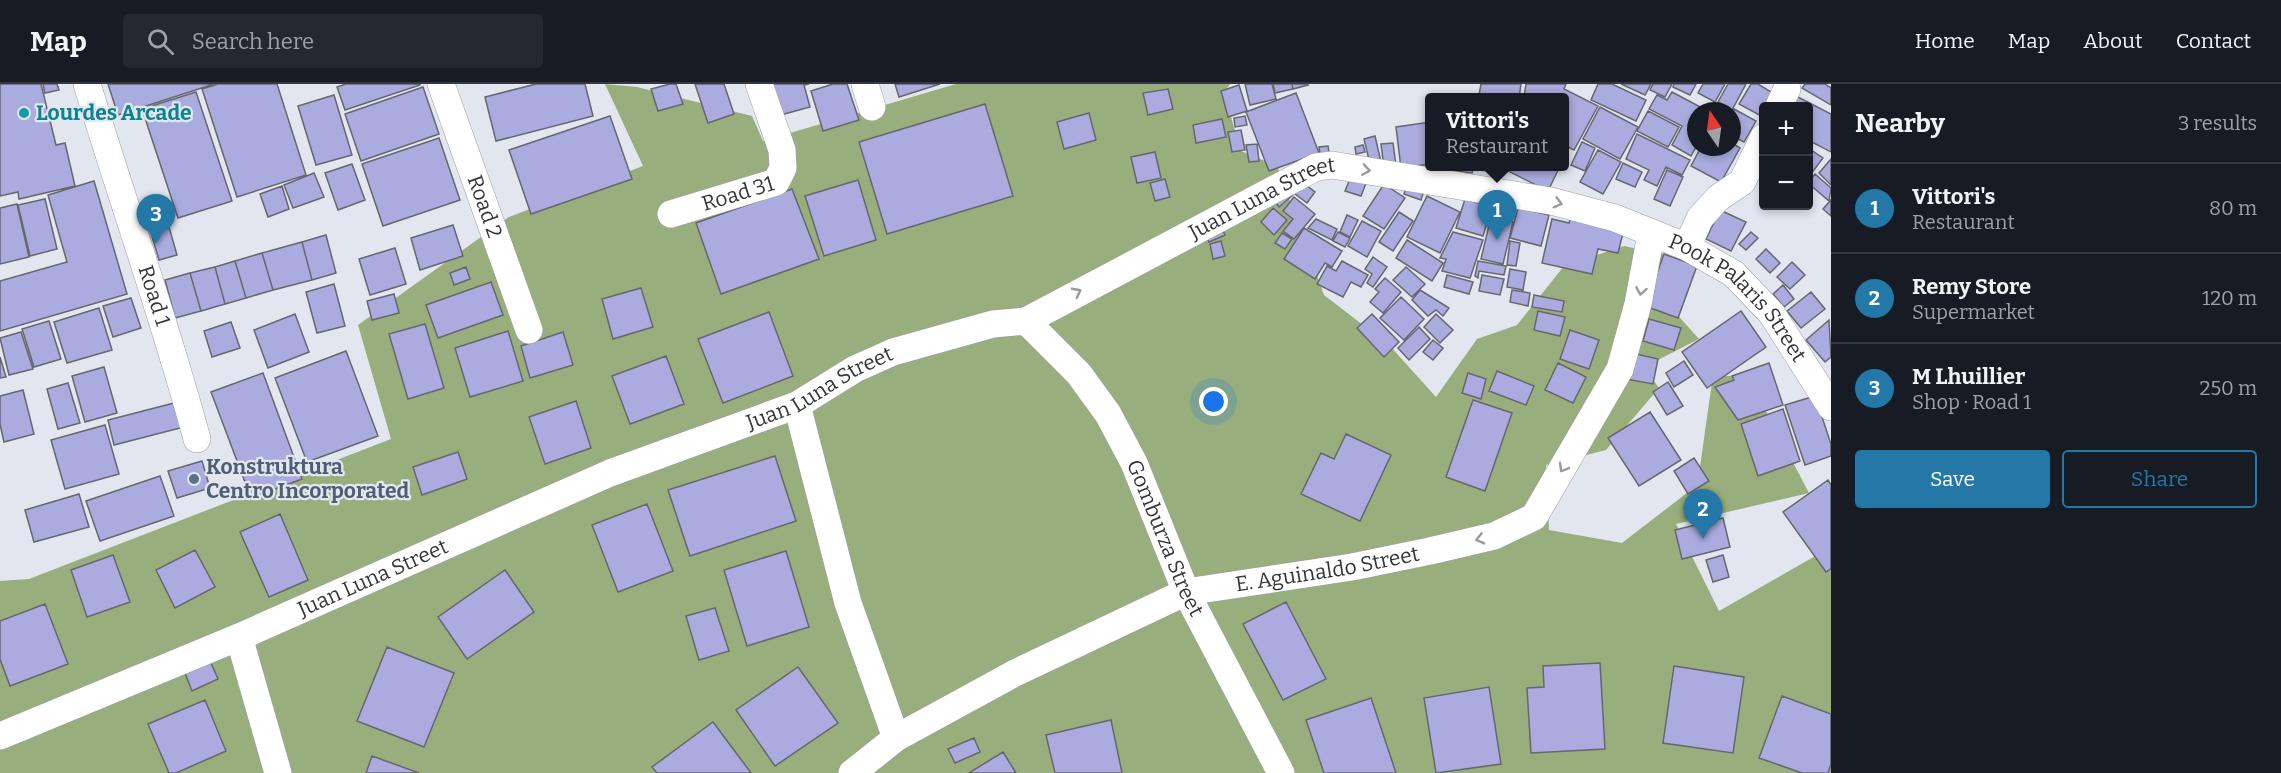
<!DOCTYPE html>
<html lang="en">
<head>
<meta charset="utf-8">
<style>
	:root { --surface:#171b24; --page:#242831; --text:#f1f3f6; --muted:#9ea1a6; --line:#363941; --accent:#2378a8 }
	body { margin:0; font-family:Bitter,serif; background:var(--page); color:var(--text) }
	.controls { position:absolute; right:18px; top:18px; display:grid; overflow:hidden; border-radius:6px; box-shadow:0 3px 9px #0003 }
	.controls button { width:54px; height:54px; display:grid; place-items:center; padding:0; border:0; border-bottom:2px solid var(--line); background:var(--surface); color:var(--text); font:30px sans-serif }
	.compass { position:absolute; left:1687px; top:18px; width:54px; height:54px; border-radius:50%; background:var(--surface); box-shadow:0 3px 9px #0003; rotate:347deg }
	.you { position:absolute; left:1214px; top:318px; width:21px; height:21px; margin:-15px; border:4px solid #fff; border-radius:50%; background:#1a73e8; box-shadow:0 0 0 9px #1a73e833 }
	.badge { display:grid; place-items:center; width:39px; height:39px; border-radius:50%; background:var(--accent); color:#fff; font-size:20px; font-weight:700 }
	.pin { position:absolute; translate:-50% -50px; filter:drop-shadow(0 2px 3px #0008) }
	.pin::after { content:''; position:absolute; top:32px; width:21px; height:18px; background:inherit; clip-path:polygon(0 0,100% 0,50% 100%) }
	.popup { position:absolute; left:1425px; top:9px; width:144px; height:78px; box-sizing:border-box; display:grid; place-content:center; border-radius:6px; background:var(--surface); filter:drop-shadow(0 2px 4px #0005); font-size:20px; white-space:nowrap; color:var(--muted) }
	.popup b { font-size:22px; color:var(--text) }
	.popup::after { content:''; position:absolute; left:50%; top:100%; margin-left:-12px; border:12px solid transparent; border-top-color:var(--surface) }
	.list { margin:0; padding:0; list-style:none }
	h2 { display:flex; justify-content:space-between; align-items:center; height:78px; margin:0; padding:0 24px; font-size:26px }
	h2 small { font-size:20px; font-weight:400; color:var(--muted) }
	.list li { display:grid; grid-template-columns:39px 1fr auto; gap:18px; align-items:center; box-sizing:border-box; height:90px; padding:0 24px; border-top:2px solid var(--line) }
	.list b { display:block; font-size:22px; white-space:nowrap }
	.list p { margin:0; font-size:20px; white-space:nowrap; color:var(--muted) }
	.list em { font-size:20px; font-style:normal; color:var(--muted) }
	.actions { display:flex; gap:12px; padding:18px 24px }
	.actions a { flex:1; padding:14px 0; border:2px solid var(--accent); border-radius:6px; text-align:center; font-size:21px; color:var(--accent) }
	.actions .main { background:var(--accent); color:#fff }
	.icon { flex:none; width:33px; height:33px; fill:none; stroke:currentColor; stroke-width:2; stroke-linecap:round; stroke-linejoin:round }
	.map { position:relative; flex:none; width:1831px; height:689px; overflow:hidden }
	header { display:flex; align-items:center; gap:36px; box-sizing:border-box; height:84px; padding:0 30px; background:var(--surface); border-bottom:2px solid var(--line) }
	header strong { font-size:28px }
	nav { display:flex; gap:33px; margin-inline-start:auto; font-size:21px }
	.search { width:420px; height:54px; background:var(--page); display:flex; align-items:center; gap:15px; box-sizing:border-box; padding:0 21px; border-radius:6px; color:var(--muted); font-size:22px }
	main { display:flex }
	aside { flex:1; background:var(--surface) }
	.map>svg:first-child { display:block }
	.forest { fill:#98ae7c }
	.building { fill:#aaacdf; stroke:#66676f; stroke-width:1.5 }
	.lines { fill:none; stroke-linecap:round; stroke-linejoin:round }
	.minor-casing { stroke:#9ca0a9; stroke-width:28 }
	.minor { stroke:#fff; stroke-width:27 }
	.oneway { stroke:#999a9c }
	.culture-dot { fill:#0f9aa8; stroke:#e1e6ef; stroke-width:2 }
	.service-dot { fill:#5c6f8a; stroke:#e1e6ef; stroke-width:2 }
	.labels { text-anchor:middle; stroke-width:4.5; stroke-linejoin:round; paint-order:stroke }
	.culture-label { font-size:21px; font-weight:bold; fill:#0d838f; stroke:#e1e6ef; text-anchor:start }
	.street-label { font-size:21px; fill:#333539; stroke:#e1e6ef }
	.service-label { font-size:21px; font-weight:bold; fill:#4e5e75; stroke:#e1e6ef; text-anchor:start }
</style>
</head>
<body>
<header>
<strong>Map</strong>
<div class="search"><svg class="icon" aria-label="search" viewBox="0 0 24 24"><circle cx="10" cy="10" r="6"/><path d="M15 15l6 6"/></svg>Search here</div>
<nav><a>Home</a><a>Map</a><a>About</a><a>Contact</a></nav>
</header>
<main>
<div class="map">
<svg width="1831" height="689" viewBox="0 0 1831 689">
	<rect width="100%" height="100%" fill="#e1e6ef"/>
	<path class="forest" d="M605 0 637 3 752 32 763 57 956 0H1230L1224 9 1241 67 1277 82 1324 211 1389 261 1436 313 1477 255 1517 241 1564 182 1624 162 1668 171 1653 214 1674 227 1699 255 1644 283 1659 304 1606 366 1546 381 1549 446 1622 459 1692 405 1700 383 1713 291 1748 293 1809 409 1676 440 1719 527 1831 463V689H0V497L29 495 391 355 358 241 509 133 643 82Z"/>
	<path class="building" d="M0 0H41L56 61 65 59 75 102 19 115 18 108 0 112Z
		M43 0H57L59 6 45 9Z
		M108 0H214L118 31Z
		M218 0H277L306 91 237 113 202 5Z
		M346 0H420V1L345 26 337 3Z
		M536 0H585L593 32 496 57 485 13Z
		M670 0H676L683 20 658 27 651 5Z
		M695 0H724L734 30 708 39Z
		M768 0H809L804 1 810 23 777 32Z
		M847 0 859 36 823 47 811 7 833 0Z
		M895 0H940L899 13Z
		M1245 0H1272L1276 15 1250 21Z
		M1273 0H1292L1293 5 1275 9Z
		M1292 0H1307L1308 1 1293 5Z
		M1481 0H1521L1519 14 1479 11Z
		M1526 0H1566L1564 5 1598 22 1574 66 1564 61V14H1524Z
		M1598 0H1612L1646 16 1636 37 1591 16Z
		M1621 0H1651L1645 11Z
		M1653 0H1672L1665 13 1650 6Z
		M1674 0H1696L1690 11 1673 3Z
		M1703 0H1725L1715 18 1698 9Z
		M1728 0H1746L1732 26 1718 18Z
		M1751 0H1758L1776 11 1769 22H1764L1763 33 1739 20Z
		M1805 0H1825L1831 4V21L1802 4Z
		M1239 1 1247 27 1228 33 1221 7Z
		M423 3 439 50 361 77 345 30Z
		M1168 5 1173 25 1148 31 1143 9Z
		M196 8 232 117 178 134 142 25Z
		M1672 8 1706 26 1696 27V63L1691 72 1672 61 1682 42 1649 25 1657 11 1667 16Z
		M1296 9 1319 69 1269 87 1246 28Z
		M334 11 352 71 316 81 298 22Z
		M1796 12 1831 30V68L1808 56V22H1790Z
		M985 20 1013 112 887 150 859 58Z
		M1711 20 1724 27H1707Z
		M1600 23 1638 43 1620 75 1583 55Z
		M1734 25 1756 37 1744 58 1732 52Z
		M1648 27 1679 43 1668 63 1637 47Z
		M1089 29 1096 56 1064 65 1057 38Z
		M610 32 632 95 531 130 509 66Z
		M1245 32 1247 41 1235 43 1234 34Z
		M1222 35 1226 53 1196 59 1193 41Z
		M1430 38V80L1401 84 1396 43Z
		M1241 46 1245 66 1232 68 1228 48Z
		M1637 50 1690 76 1682 91 1666 83 1657 102 1644 96 1649 86 1626 75Z
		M1375 52 1381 78 1370 80 1364 55Z
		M439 54 460 116 383 142 362 80Z
		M1582 58 1595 64 1585 87 1571 81Z
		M1393 59 1396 82 1384 84 1381 60Z
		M1732 59 1740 64 1721 98 1691 82 1701 63H1732Z
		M1257 60 1259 77 1249 78 1246 61Z
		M1363 61 1365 68 1356 70 1355 63Z
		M1328 62 1330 74 1321 76 1319 63Z
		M1808 64 1823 74 1808 94Z
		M1598 66 1621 78 1603 110 1580 98Z
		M1155 68 1161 94 1137 99 1131 73Z
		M1831 75V101L1819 89Z
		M1623 79 1642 88 1635 103 1616 95Z
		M352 80 365 116 338 126 325 89Z
		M1447 82H1474L1472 89 1448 86Z
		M1480 82H1509L1507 88 1479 86Z
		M1510 82H1560L1548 107 1508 87Z
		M1667 86 1683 93 1670 122 1654 115Z
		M1353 88 1368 94 1361 112 1345 107Z
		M314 89 324 113 293 124 284 101Z
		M1815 90 1831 104 1829 117 1808 99Z
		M1165 95 1170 113 1155 117 1150 99Z
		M1408 95 1426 100 1421 116 1404 110Z
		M858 96 876 156 824 172 805 112Z
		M94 97 127 210 0 247V197L67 178 48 111Z
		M1302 98 1315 108 1307 119 1294 109Z
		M1283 100 1293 111 1279 123 1270 111Z
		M1384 100 1405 114 1384 145 1363 132Z
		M282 102 289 125 268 133 260 110Z
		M792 105 819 175 721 210 696 139Z
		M1427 112 1460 128 1440 169 1407 153Z
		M1294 113 1315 130 1294 155 1283 147 1293 135 1283 127Z
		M45 115 57 165 30 172 18 121Z
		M1465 115 1492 123 1483 152 1456 144Z
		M1831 116V132L1823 125Z
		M17 120 29 173 0 180V124Z
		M1273 124 1287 136 1274 151 1261 138Z
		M1518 124 1549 131 1541 162 1510 154Z
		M1720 126 1746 138 1731 167 1706 155Z
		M1399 128 1413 137 1393 167 1379 158Z
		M1347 131 1358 136 1350 153 1340 148Z
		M1571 132 1624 145 1618 169 1598 165 1592 190 1542 179 1552 135 1569 139Z
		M1491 133 1513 138 1503 180 1481 175Z
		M1316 135 1337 145 1332 156 1308 144Z
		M1362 137 1381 147 1367 173 1348 162Z
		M1219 138 1225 151 1209 158 1203 145Z
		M453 141 463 172 420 186 411 154Z
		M169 143 177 171 159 176 151 149Z
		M1304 144 1342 167 1332 183 1325 179 1315 195 1284 175Z
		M1338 148 1350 154 1345 163 1333 157Z
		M1453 148 1483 156 1470 194 1442 187 1446 175 1440 174Z
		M1751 148 1758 154 1746 166 1739 160Z
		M1282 149 1292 155 1285 165 1275 159Z
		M326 151 336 189 312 196 302 158Z
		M1407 156 1443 179 1432 197 1396 174Z
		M1221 157 1225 172 1213 175 1210 160Z
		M1510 157 1520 159 1516 182 1507 181Z
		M302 158 312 196 273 206 262 169Z
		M395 164 406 200 370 211 359 175Z
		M1766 165 1780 179 1770 189 1756 175Z
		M262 169 273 206 246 214 235 177Z
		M1664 170 1697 182 1678 234 1645 222Z
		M1373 173 1387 183 1373 203 1367 199 1372 190 1365 185Z
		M235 177 246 214 225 220 215 183Z
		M1342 177 1368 191 1361 203 1351 198 1343 213 1317 200 1327 182 1336 187Z
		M1478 177 1506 182 1504 191 1479 187 1478 194 1475 192Z
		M1792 178 1805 191 1790 205 1777 193Z
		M215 183 225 220 201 227 190 189Z
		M466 183 470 195 454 201 450 189Z
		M1406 183 1425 200 1412 213 1393 196Z
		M1510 185 1526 188 1523 206 1507 203Z
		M190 189 201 227 175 234 165 196Z
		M1447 191 1473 198 1469 210 1444 203Z
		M1482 191 1504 195 1500 211 1479 207Z
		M1385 194 1401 208 1383 229 1370 218 1379 208 1375 205Z
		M491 198 503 231 438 254 426 221Z
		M334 200 345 242 317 249 306 208Z
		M1783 201 1794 215 1784 223 1773 210Z
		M641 204 653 243 613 255 602 215Z
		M1420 206 1449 224 1443 232 1436 226 1428 232 1412 216Z
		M1512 206 1530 209 1528 222 1510 218Z
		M1811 208 1825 225 1801 244 1787 227Z
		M394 210 399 229 372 236 367 217Z
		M1534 211 1564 217 1562 228 1532 223Z
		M1401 213 1424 235 1404 256 1380 234Z
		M131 214 141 244 113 253 103 222Z
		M99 224 112 266 67 279 54 238Z
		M1538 227 1565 233 1560 252 1534 246Z
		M1741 227 1766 263 1707 304 1682 268Z
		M769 228 793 292 723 319 698 255Z
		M295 230 309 268 268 284 254 246Z
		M1372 230 1399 258 1384 273 1357 244Z
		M1436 230 1453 246 1440 259 1424 243Z
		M1649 235 1681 244 1674 266 1643 257Z
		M1829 236 1831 273 1825 278 1806 256Z
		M49 237 61 275 34 283 22 245Z
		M231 238 240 264 212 273 204 247Z
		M425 240 444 304 408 315 389 250Z
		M1419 243 1430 255 1409 276 1398 264Z
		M1570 246 1599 256 1589 285 1560 275Z
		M508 247 523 297 470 313 455 264Z
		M21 248 33 285 9 291 0 254Z
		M563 248 573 281 530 294 521 262Z
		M1433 256 1443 264 1433 276 1423 268Z
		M346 267 378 352 307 378 275 294Z
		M1632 269 1658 275 1653 300 1626 295Z
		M666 272 684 320 630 340 612 292Z
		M0 273 6 293 0 294Z
		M1684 277 1693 291 1674 303 1666 289Z
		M1558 279 1586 293 1573 319 1545 306Z
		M1769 279 1783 321 1738 336 1715 303 1734 296 1732 292Z
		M104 283 117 329 85 338 72 292Z
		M1497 287 1534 302 1526 321 1489 307Z
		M263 289 302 395 251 414 211 308Z
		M1468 289 1486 295 1481 315 1462 309Z
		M1668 298 1683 322 1667 331 1653 308Z
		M68 299 80 339 58 345 47 305Z
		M23 306 34 350 4 358 0 340V312Z
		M1815 312 1831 360V372L1805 381 1785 321Z
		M1473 316 1512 329 1485 407 1446 393Z
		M576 317 591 364 545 380 529 333Z
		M178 318 184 343 114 361 108 336Z
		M1783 325 1800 377 1758 392 1741 340Z
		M1650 328 1681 376 1639 402 1608 354Z
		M105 341 119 390 65 405 51 356Z
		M1346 350 1391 371 1360 437 1301 410 1321 369 1334 375Z
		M458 368 467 395 422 411 413 383Z
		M775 372 796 437 690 472 668 406Z
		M1694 374 1709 397 1688 410 1674 387Z
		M202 377 210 404 177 414 168 387Z
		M160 392 174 432 100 457 86 417Z
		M1828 396 1831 401V485L1826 488 1783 428Z
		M79 410 89 443 34 458 25 426Z
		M647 420 673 487 618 508 592 441Z
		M280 430 308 496 269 513 240 448Z
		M1723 434 1730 463 1682 475 1675 446Z
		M195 466 215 503 175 524 156 486Z
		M786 467 809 543 747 562 724 486Z
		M113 471 130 518 87 533 71 486Z
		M1723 471 1729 493 1713 498 1706 476Z
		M505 486 534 528 467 575 438 533Z
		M1286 518 1326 595 1283 616 1243 540Z
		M45 520 68 580 10 602 0 575V537Z
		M715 524 729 567 699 576 686 532Z
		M387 563 454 589 424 663 357 637Z
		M210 577 218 595 192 607 185 589Z
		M1600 579 1605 665 1531 669 1527 604 1544 603 1543 582Z
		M1674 582 1744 593 1733 669 1663 659Z
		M798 583 838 639 775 682 736 626Z
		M1489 603 1501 680 1436 689 1424 614Z
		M1782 612 1831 630V680L1828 689H1802L1759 674Z
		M1371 614 1396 689H1324L1306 636Z
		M205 616 226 667 176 689H169L148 640Z
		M1111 636 1122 689H1055L1046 651Z
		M713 638 751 689H657L652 683Z
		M974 654 980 668 955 679 948 665Z
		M1003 668 1016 689H969Z
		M372 672 419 689H366Z"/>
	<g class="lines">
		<g class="minor-casing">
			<g id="minor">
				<path id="s1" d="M87 0C123 119 165 236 197 355"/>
				<path id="s2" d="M441 0 529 246"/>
				<path d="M865 0 872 23"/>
				<path d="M1779 22 1787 5"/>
				<path id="s3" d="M671 130 776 98 783 84 782 66 759 0"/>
				<path d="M1687 163 1700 134 1718 114 1742 98 1764 53"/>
				<path id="s4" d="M1026 237 1079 290 1108 330 1134 379 1186 508 1281 689"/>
				<path d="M797 321 848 519 896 654"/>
				<path d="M239 553 278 689"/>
				<path id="s5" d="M0 652 239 553 610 389 797 321 855 285 893 268 993 240 1026 237 1316 83 1332 81 1551 117 1615 134 1687 163 1734 190 1772 230 1831 323"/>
				<path id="s6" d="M852 689 896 654 1015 589 1186 508 1352 483 1430 467 1494 452 1534 433 1620 285 1638 220 1651 150"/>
			</g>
		</g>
		<use href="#minor" class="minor"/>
	</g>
	<defs><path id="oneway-chevron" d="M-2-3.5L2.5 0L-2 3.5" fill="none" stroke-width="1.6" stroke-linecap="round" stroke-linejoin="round" transform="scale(1.5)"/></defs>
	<g class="oneway">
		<use href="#oneway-chevron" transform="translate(1366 86) rotate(9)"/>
		<use href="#oneway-chevron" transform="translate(1558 119) rotate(15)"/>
		<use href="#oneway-chevron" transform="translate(1641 207) rotate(100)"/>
		<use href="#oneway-chevron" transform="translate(1077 208) rotate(-28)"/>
		<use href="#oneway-chevron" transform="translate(1563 384) rotate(120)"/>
		<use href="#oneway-chevron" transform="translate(1480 455) rotate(167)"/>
	</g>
	<circle class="culture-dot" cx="24" cy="29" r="6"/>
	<circle class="service-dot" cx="194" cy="395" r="6"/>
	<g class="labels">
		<g class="culture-label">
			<text x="36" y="36">Lourdes Arcade</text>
		</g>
		<g class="street-label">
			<text dy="7" stroke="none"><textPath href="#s3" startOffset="70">Road 31</textPath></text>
			<text dy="7" stroke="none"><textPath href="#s5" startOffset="1377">Juan Luna Street</textPath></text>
			<text dy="7" stroke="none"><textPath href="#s2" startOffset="130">Road 2</textPath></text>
			<text dy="7" stroke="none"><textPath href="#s1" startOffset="222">Road 1</textPath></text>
			<text dy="7" stroke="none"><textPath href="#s5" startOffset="1893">Pook Palaris Street</textPath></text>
			<text dy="7" stroke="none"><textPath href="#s5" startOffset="891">Juan Luna Street</textPath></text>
			<text dy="7" stroke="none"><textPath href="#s4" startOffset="261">Gomburza Street</textPath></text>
			<text dy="7" stroke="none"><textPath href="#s6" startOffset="524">E. Aguinaldo Street</textPath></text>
			<text dy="7" stroke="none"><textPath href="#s5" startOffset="405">Juan Luna Street</textPath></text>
		</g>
		<g class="service-label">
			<text x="206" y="390">Konstruktura<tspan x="206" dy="24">Centro Incorporated</tspan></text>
		</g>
	</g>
</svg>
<div class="controls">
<button>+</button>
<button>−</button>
</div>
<svg class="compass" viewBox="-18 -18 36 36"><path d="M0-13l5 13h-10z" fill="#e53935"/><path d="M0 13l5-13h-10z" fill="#9ea1a6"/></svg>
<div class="you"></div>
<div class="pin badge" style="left:1497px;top:156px">1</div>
<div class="popup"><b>Vittori's</b>Restaurant</div>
<div class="pin badge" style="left:1703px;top:455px">2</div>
<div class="pin badge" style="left:156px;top:160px">3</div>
</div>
<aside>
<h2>Nearby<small>3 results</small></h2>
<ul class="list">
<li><span class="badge">1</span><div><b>Vittori's</b><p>Restaurant</p></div><em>80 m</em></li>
<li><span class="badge">2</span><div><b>Remy Store</b><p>Supermarket</p></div><em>120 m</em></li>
<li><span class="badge">3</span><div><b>M Lhuillier</b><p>Shop · Road 1</p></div><em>250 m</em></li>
</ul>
<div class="actions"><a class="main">Save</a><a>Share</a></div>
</aside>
</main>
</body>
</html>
